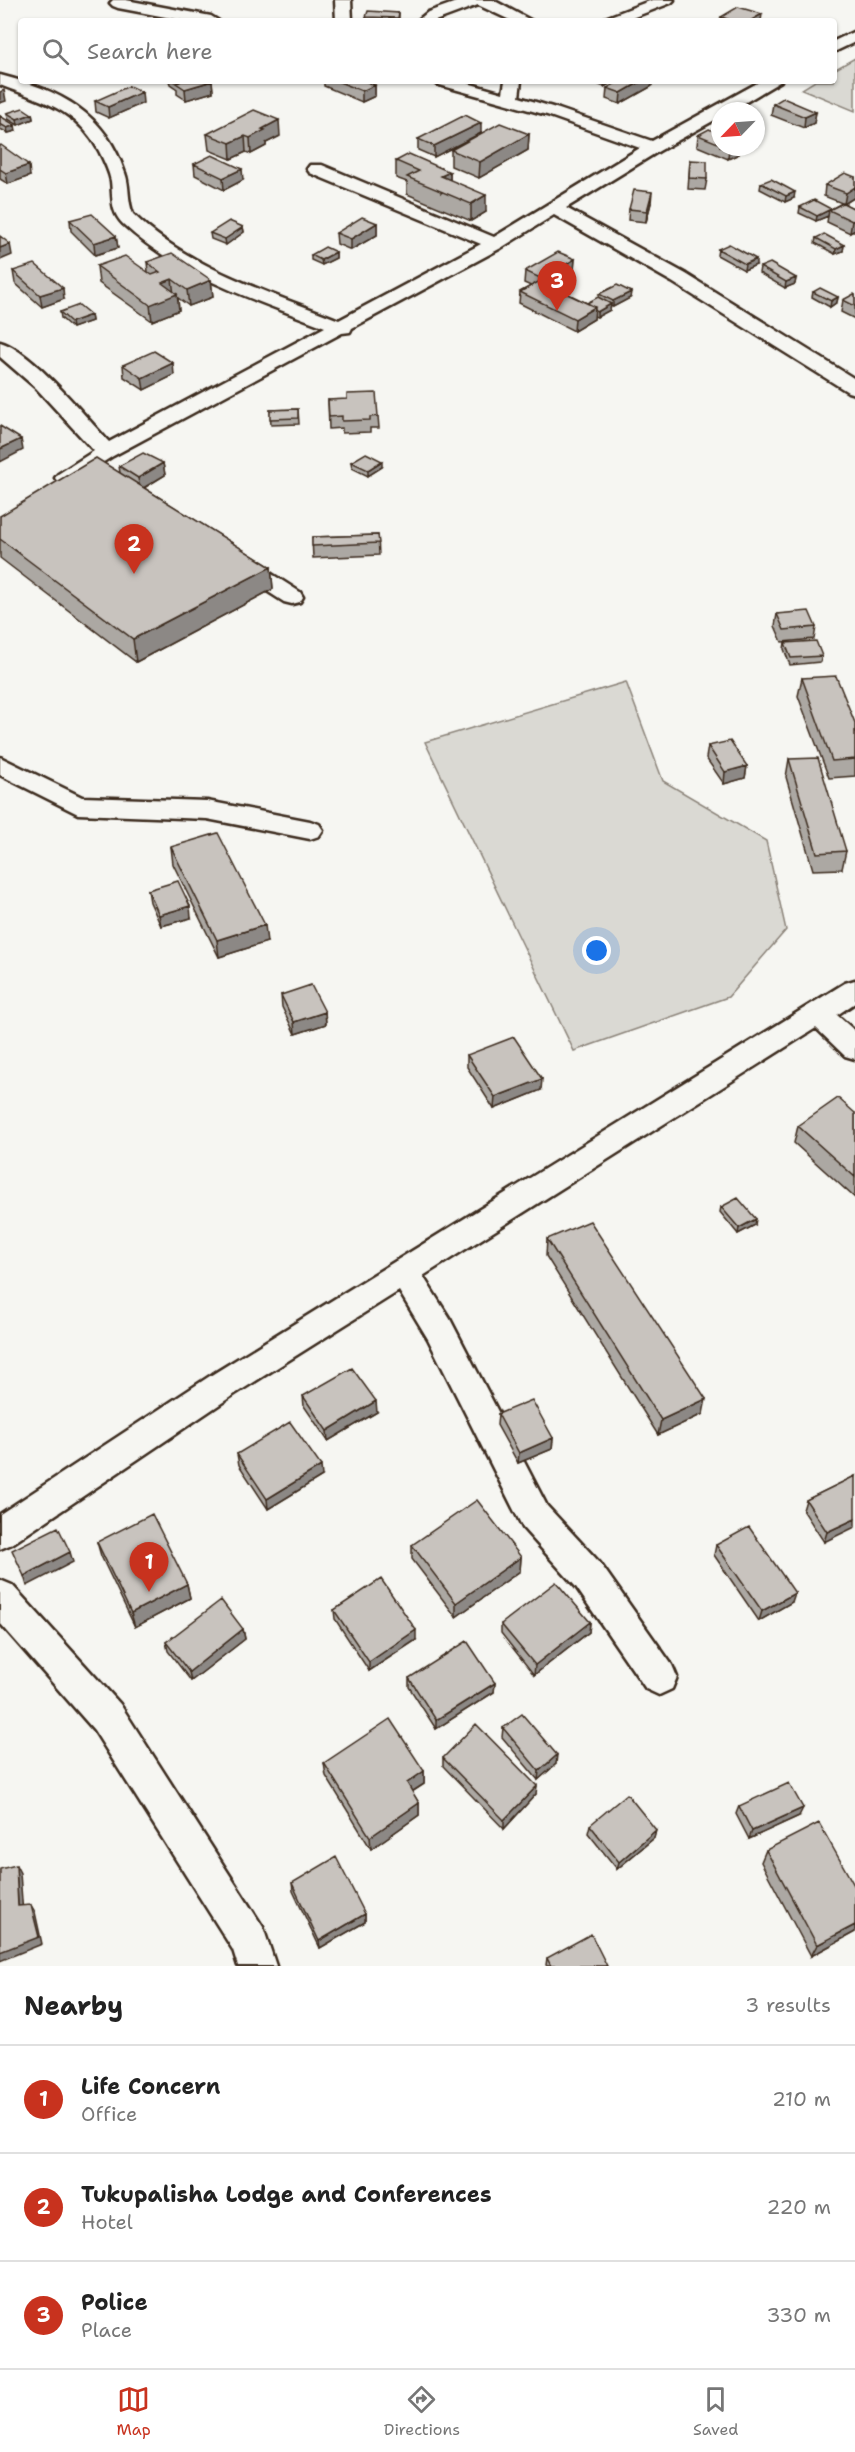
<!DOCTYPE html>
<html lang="en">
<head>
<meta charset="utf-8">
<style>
	:root { --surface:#fff; --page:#f2f2f2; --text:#222; --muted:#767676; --line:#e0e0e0; --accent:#c8321e }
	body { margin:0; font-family:"Shantell Sans",sans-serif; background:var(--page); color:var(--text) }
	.compass { position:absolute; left:711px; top:102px; width:54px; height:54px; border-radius:50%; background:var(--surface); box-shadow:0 2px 4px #0004; rotate:245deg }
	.you { position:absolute; left:597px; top:951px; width:21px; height:21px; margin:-15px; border:4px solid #fff; border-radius:50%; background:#1a73e8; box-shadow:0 0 0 9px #1a73e833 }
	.badge { display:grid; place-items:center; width:39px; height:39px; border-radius:50%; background:var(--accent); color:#fff; font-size:20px; font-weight:700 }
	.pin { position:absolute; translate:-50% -50px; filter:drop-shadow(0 2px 3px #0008) }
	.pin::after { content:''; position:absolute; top:32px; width:21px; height:18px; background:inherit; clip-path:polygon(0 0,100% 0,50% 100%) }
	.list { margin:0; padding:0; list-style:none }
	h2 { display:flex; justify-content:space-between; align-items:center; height:78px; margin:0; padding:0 24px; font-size:26px }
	h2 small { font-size:20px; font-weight:400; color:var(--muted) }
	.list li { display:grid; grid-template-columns:39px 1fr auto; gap:18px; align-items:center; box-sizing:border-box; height:108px; padding:0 24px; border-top:2px solid var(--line) }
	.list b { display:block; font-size:22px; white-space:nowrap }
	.list p { margin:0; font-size:20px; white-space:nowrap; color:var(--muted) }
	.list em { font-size:20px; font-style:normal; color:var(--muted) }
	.icon { flex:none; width:33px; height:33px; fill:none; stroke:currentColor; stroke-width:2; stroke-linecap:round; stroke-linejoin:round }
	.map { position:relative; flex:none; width:855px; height:1966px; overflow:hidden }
	.search { position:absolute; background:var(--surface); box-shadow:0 2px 4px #0004; left:18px; right:18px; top:18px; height:66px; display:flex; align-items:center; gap:15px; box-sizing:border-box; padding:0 21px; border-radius:6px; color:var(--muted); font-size:22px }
	.sheet { height:402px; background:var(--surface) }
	nav { display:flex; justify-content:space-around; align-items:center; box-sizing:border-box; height:84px; border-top:2px solid var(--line); background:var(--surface); font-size:16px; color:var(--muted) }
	nav a { display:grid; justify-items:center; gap:3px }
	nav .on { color:var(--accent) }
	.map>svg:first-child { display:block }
	.green { fill:#dad9d3; stroke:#8a8278; stroke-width:1.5 }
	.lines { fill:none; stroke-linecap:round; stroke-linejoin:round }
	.minor-casing { stroke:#3b2a1e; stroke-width:5 }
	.minor { fill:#f6f6f2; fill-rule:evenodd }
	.wall { fill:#aca8a3; stroke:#3b2a1e; stroke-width:1.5 }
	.shaded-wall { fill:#8c8885; stroke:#3b2a1e; stroke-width:1.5 }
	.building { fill:#c8c3be; stroke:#3b2a1e; stroke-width:1.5 }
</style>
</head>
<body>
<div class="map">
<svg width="855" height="1966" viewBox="0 0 855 1966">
	<rect width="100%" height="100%" fill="#f6f6f2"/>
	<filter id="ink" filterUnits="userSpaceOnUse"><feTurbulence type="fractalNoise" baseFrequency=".0167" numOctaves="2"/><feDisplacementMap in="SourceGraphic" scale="12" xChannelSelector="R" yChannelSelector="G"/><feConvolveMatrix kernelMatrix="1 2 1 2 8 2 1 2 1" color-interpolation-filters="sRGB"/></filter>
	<g filter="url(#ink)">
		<path class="green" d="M855 58V111L802 89 815 81H834V70Z
			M626 682 663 781 766 841 786 930 728 997 574 1051 425 742Z"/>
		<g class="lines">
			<g class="minor-casing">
				<path id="minor" d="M113 0H126L211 16 219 21H187L118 8 113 6 110 3Z
					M335 0H351L352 21H336Z
					M462 0H493L532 21H512L478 5 435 21H417L428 12Z
					M652 0H674L671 3 624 21H602L605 18Z
					M855 31V42L834 52V41Z
					M0 75C59 90 105 112 125 173 130 186 127 200 133 214 188 268 269 292 339 320L481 244 310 173 307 169 310 165H322L494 237 640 148 547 115 436 84 434 81H460L503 93 505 81H521L519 97 559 109 652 141 761 81H781L731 111H720V117L659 151 566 208 686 274 855 379V394L848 392 672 282 554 215 501 248 352 328 350 332 342 333 113 456 72 482 65 484 58 482 55 478 58 474 94 451 36 388 0 357V342C31 350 86 417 109 442L325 327C256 300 178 276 123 224 110 211 113 197 111 181 109 171 104 161 99 151 77 109 42 101 0 85Z
					M242 558 250 560 300 592 303 597 300 602 292 604 284 602 234 570 231 565 234 560Z
					M0 757 82 797 207 801 310 821 319 824 323 830 319 836 310 839 207 819 78 814 0 775Z
					M855 980V1003L837 1015 855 1031V1059L845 1056 816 1028 423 1276 450 1319 547 1506 600 1563 672 1665 677 1677 672 1689 659 1695 646 1689 576 1587 523 1528 428 1339 399 1291 235 1394 12 1544 0 1549V1514L213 1374 845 983Z
					M0 1580 12 1585 120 1704 263 1927 276 1966H238L233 1950 94 1730 0 1623Z"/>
			</g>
			<use href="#minor" class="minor"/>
		</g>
		<path class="wall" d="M399 13V21H366V17Z
			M721 17 761 21H721Z
			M169 81H212L213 92 186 100 177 94V89L170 84Z
			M324 81H365L375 85V96L362 102 324 86Z
			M595 81H611V83L604 87 595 83Z
			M652 86 620 104 606 99 607 88Z
			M95 101 143 103 109 118 96 112Z
			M773 104 816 112 814 123 804 128 771 115Z
			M7 113 32 114 33 119 18 125 8 119Z
			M0 116 16 131 8 133 0 129Z
			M481 133 529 134 528 150 479 178 451 166V150L475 136 434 157 418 150V139Z
			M207 134 280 136 266 143V146L251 154 246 152 231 159 209 150Z
			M720 134V147H740L739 154 728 159 697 146 698 135Z
			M0 146 30 176 8 184 0 179Z
			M690 160 707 179 705 190 688 189Z
			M396 161 450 172V180L486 212 471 221 407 194V182L396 178Z
			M194 164 243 180 224 190 195 175Z
			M855 177V197L844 204 855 209V230L850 233 827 222 828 216 816 221 799 213 800 207 831 209 842 203 824 196 825 185Z
			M761 183 794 198 785 202 760 189Z
			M651 203 646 222 628 220 629 209Z
			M70 220 116 236 118 248 95 255 71 231Z
			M377 223V235L351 250 337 244 336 233Z
			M243 227 244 232 226 245 211 239 210 233Z
			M816 238 844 245 843 251 835 254 815 243Z
			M718 249 756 265 744 270 717 255Z
			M336 252V258L322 265 311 260V255Z
			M575 259 574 270 550 285 587 303 599 298V294L630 298 613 307 611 306 610 310 597 317 594 316V319L574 331 519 303 520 292 531 286 524 283 525 271Z
			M147 262 211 280 213 297 189 306 178 298 179 310 152 321 99 283 97 266 148 272Z
			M760 267 796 278 795 284 785 288 759 273Z
			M13 271 64 299 42 307 15 283Z
			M813 292 838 297 837 302 830 307 812 297Z
			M855 295V319L841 312 843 300Z
			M60 312 91 315 92 321 72 328 61 318Z
			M123 365 174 375 144 390 124 377Z
			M328 400 378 416 379 428H370V432L342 433V428L329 429Z
			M298 409 299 424 271 425 270 410Z
			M351 462 382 467 368 476 352 468Z
			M163 463 165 475 144 488 271 567 273 589 136 662 0 558V516L120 473 119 466Z
			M378 535 379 555 313 558 312 537Z
			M777 614 816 627 814 639 782 642 775 626Z
			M785 643 822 656 820 662 790 665 784 649Z
			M802 678 855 723V776L829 778 798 696Z
			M708 746 747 766 745 778 724 784 706 758Z
			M789 759 846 851 842 869 813 870 786 777Z
			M171 847 267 942 219 957 173 864Z
			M148 890 191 918 161 926 150 902Z
			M281 995 325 1012 326 1024 295 1034 282 1007Z
			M467 1055 541 1090 494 1109 467 1067Z
			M855 1113V1198L794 1143 798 1126Z
			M721 1207 755 1225 738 1234 720 1212Z
			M547 1239 703 1414 658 1435 546 1256Z
			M303 1396 377 1412 328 1441 304 1406Z
			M498 1414 553 1438 552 1449 518 1463 497 1425Z
			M237 1454 322 1476 268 1509 239 1465Z
			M855 1476 824 1542 803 1510 806 1500Z
			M97 1542 187 1584 190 1598 135 1627 101 1556Z
			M412 1545 521 1557 520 1571 456 1617 412 1559Z
			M716 1545 792 1602 759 1621 714 1555Z
			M334 1610 416 1640 369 1671 335 1619Z
			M590 1622 589 1632 534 1675 501 1633V1624Z
			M243 1629 245 1639 191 1681 168 1651 166 1642Z
			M409 1678 495 1683 494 1692 436 1729 409 1687Z
			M503 1728 556 1764 538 1780 502 1737Z
			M443 1758 536 1794 504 1829 443 1766Z
			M324 1763 424 1771V1784L412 1792 419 1803V1815L371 1849 326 1776Z
			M739 1806 799 1816 749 1839 736 1814Z
			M590 1825 656 1830 654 1838 617 1869 588 1833Z
			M766 1850 855 1887V1932L811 1956 761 1862Z
			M292 1883 365 1914V1922L320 1948 293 1891Z
			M547 1958 607 1966H547L546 1965Z"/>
		<path class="shaded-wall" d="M762 14 761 21H750Z
			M212 81 213 92 186 100 185 89Z
			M604 81H611V83L604 87Z
			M642 81H653L652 86 620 104 621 93Z
			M375 85V96L362 102V91Z
			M4 90 6 101 0 103V92Z
			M142 92 143 103 109 118 108 107Z
			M816 112 814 123 804 128 805 117Z
			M32 114 33 119 18 125 17 119Z
			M279 120 280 136 266 143V146L251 154 250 138 262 129Z
			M481 123V133L434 157V146Z
			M15 125 16 131 8 133 7 128Z
			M529 134 528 150 479 178 480 162Z
			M245 136 246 152 231 159 230 143Z
			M732 147H740L739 154 728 159 729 148Z
			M29 165 30 176 8 184 6 173Z
			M242 169 243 180 224 190 223 178Z
			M450 172V188L441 193V176Z
			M855 187V197L844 204 846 193Z
			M652 192 651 203 646 222 647 211Z
			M795 192 794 198 785 202 786 196Z
			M486 195V212L471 221V204Z
			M829 210 828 216 816 221 817 216Z
			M855 220V230L850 233 852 221Z
			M377 223V235L351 250V239Z
			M243 227 244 232 226 245 225 239Z
			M116 236 118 248 95 255 94 243Z
			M10 244 12 255 0 260V248Z
			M844 245 843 251 835 254 836 249Z
			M336 252V258L322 265 321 260Z
			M575 259 574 270 541 291 542 279Z
			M756 259V265L744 270 745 264Z
			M796 278 795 284 785 288 786 282Z
			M172 279 174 295 177 294 179 310 152 321 150 305 162 283Z
			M211 280 213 297 189 306 187 290Z
			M63 288 64 299 42 307 40 295Z
			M631 292 630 298 613 307V301Z
			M838 297 837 302 830 307 831 301Z
			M611 304 610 310 597 317V312Z
			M595 307 594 319 574 331 575 319Z
			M91 315 92 321 72 328 71 322Z
			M173 363 174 375 144 390 142 378Z
			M21 439 23 450 0 462V449Z
			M382 461V467L368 476V470Z
			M163 463 165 475 140 490 138 478Z
			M271 567 273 589 136 662 133 639Z
			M747 766 745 778 724 784 725 772Z
			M190 906 191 918 161 926 159 915Z
			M265 925 267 942 219 957 217 940Z
			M325 1012 326 1024 295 1034 294 1022Z
			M542 1079 541 1090 494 1109 495 1097Z
			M756 1219 755 1225 738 1234 739 1228Z
			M706 1399 703 1414 658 1435 661 1420Z
			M376 1401 377 1412 328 1441 327 1431Z
			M553 1438 552 1449 518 1463 519 1453Z
			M321 1466 322 1476 268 1509 267 1499Z
			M855 1519V1527L824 1542 827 1532Z
			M70 1552 73 1562 27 1586 24 1576Z
			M521 1557 520 1571 456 1617V1603Z
			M187 1584 190 1598 135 1627 131 1613Z
			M795 1593 792 1602 759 1621 762 1611Z
			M590 1622 589 1632 534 1675 535 1665Z
			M243 1629 245 1639 191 1681 189 1672Z
			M416 1630V1640L369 1671V1662Z
			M495 1683 494 1692 436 1729V1720Z
			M557 1755 556 1764 538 1780 539 1771Z
			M424 1771V1784L407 1795V1783Z
			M537 1786 536 1794 504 1829V1820Z
			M419 1803V1815L371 1849 370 1837Z
			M803 1808 799 1816 749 1839 752 1831Z
			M656 1830 654 1838 617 1869 619 1862Z
			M16 1865 20 1873 23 1914 18 1906Z
			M31 1905 35 1912 42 1944 0 1961V1952Z
			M365 1914V1922L320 1948 319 1941Z
			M855 1925V1932L811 1956 817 1945Z"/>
		<path class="building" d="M738 7 762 14 750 21H734L721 17Z
			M368 11 399 13 398 18 366 17Z
			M180 81H212L185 89 176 83 180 82Z
			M337 81H365L375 85 362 91Z
			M620 81H642L621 93 607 88Z
			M129 86 142 92 108 107 95 101Z
			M783 98 816 112 805 117 773 104Z
			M23 108 32 114 17 119 7 113Z
			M254 110 279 120 262 129 265 130 250 138 245 136 230 143 207 134Z
			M465 115 481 123 434 146 418 139Z
			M0 116 15 125 7 128 0 124Z
			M500 123 529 134 480 162 451 150Z
			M709 129 720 134V144L698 135Z
			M1 145 29 165 6 173 0 169V146Z
			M409 154 450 172 441 176 486 195 471 204 407 177 419 171 396 161Z
			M212 155 242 169 223 178 194 164Z
			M690 160 707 161V179L689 178Z
			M845 173 855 177V187L846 193 825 185Z
			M771 179 795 192 786 196 761 183Z
			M634 190 652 192 647 211 629 209Z
			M814 200 831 209 817 216 800 207Z
			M843 203 855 209V220L852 221 829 210Z
			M92 214 116 236 94 243 70 220Z
			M362 217 377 223 351 239 336 233Z
			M229 221 243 227 225 239 210 233Z
			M824 234 844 245 836 249 816 238Z
			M0 236 10 244 0 248Z
			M729 244 756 259 745 264 718 249Z
			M325 247 336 252 321 260 311 255Z
			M558 252 575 259 542 279 525 271Z
			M172 253 211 280 187 290 172 279 162 283 177 294 150 305 97 266 125 256 152 275 160 272 147 262Z
			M770 263 796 278 786 282 760 267Z
			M35 264 63 288 40 295 13 271Z
			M540 281 595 307 575 319 520 292Z
			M617 285 631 292 613 301 599 294Z
			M820 288 838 297 831 301 813 292Z
			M854 294 855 295V306L843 300Z
			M598 297 611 304 597 312 595 310V307L587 303Z
			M79 305 91 315 71 322 60 312Z
			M154 351 173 363 142 378 123 365Z
			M376 393 378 416 370 417V420L342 421V416L329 417 328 400 347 399V394Z
			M298 409V418L270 419V410Z
			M0 426 21 439 0 449Z
			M143 453 163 463 138 478 119 466Z
			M366 453 382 461 368 470 351 462Z
			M96 458 271 567 133 639 0 539V516Z
			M378 535 379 543 312 546V537Z
			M809 611 816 627 784 630 777 614Z
			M816 641 822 656 791 658 785 643Z
			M836 676 855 723V759L832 761 802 678Z
			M730 741 747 766 725 772 708 746Z
			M818 758 846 851 817 853 789 759Z
			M218 833 265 925 217 940 171 847Z
			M178 881 190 906 159 915 148 890Z
			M311 985 325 1012 294 1022 281 995Z
			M514 1037 542 1079 495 1097 467 1055Z
			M838 1098 855 1113V1177L798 1126Z
			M738 1198 756 1219 739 1228 721 1207Z
			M590 1221 706 1399 661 1420 547 1239Z
			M352 1368 376 1401 327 1431 303 1396Z
			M532 1400 553 1438 519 1453 498 1414Z
			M290 1422 321 1466 267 1499 237 1454Z
			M855 1476V1519L827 1532 806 1500Z
			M477 1500 521 1557 456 1603 412 1545Z
			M152 1514 187 1584 131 1613 97 1542Z
			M58 1527 70 1552 24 1576 12 1550Z
			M749 1527 795 1593 762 1611 716 1545Z
			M381 1579 416 1630 369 1662 334 1610Z
			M556 1582 590 1622 535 1665 501 1624Z
			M221 1600 243 1629 189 1672 166 1642Z
			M467 1641 495 1683 436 1720 409 1678Z
			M522 1714 557 1755 539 1771 503 1728Z
			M390 1719 424 1771 407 1783 419 1803 370 1837 324 1763Z
			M476 1724 537 1786 504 1820 443 1758Z
			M789 1783 803 1808 752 1831 739 1806Z
			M627 1794 656 1830 619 1862 590 1825Z
			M819 1823 855 1887V1925L817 1945 766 1850Z
			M336 1857 365 1914 319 1941 292 1883Z
			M16 1865 18 1906 31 1905 39 1937 0 1952V1869Z
			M591 1934 607 1966H551L547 1958Z"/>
	</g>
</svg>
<svg class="compass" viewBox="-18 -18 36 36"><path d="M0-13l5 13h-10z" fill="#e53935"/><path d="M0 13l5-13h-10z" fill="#767676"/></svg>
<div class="you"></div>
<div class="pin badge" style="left:149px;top:1592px">1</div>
<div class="pin badge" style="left:134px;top:574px">2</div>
<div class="pin badge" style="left:557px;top:311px">3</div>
<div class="search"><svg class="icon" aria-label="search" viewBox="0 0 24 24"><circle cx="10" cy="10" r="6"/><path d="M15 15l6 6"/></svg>Search here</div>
</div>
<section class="sheet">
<h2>Nearby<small>3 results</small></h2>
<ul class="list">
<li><span class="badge">1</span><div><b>Life Concern</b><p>Office</p></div><em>210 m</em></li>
<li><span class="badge">2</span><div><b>Tukupalisha Lodge and Conferences</b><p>Hotel</p></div><em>220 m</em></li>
<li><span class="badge">3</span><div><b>Police</b><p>Place</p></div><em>330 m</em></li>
</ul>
</section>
<nav>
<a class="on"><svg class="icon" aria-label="map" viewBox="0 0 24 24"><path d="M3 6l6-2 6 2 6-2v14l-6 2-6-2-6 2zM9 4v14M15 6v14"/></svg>Map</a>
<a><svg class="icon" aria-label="directions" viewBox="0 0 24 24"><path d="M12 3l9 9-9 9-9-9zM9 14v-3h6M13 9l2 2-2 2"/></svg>Directions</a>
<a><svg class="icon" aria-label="saved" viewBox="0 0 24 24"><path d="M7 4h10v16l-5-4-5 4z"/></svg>Saved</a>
</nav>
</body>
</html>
